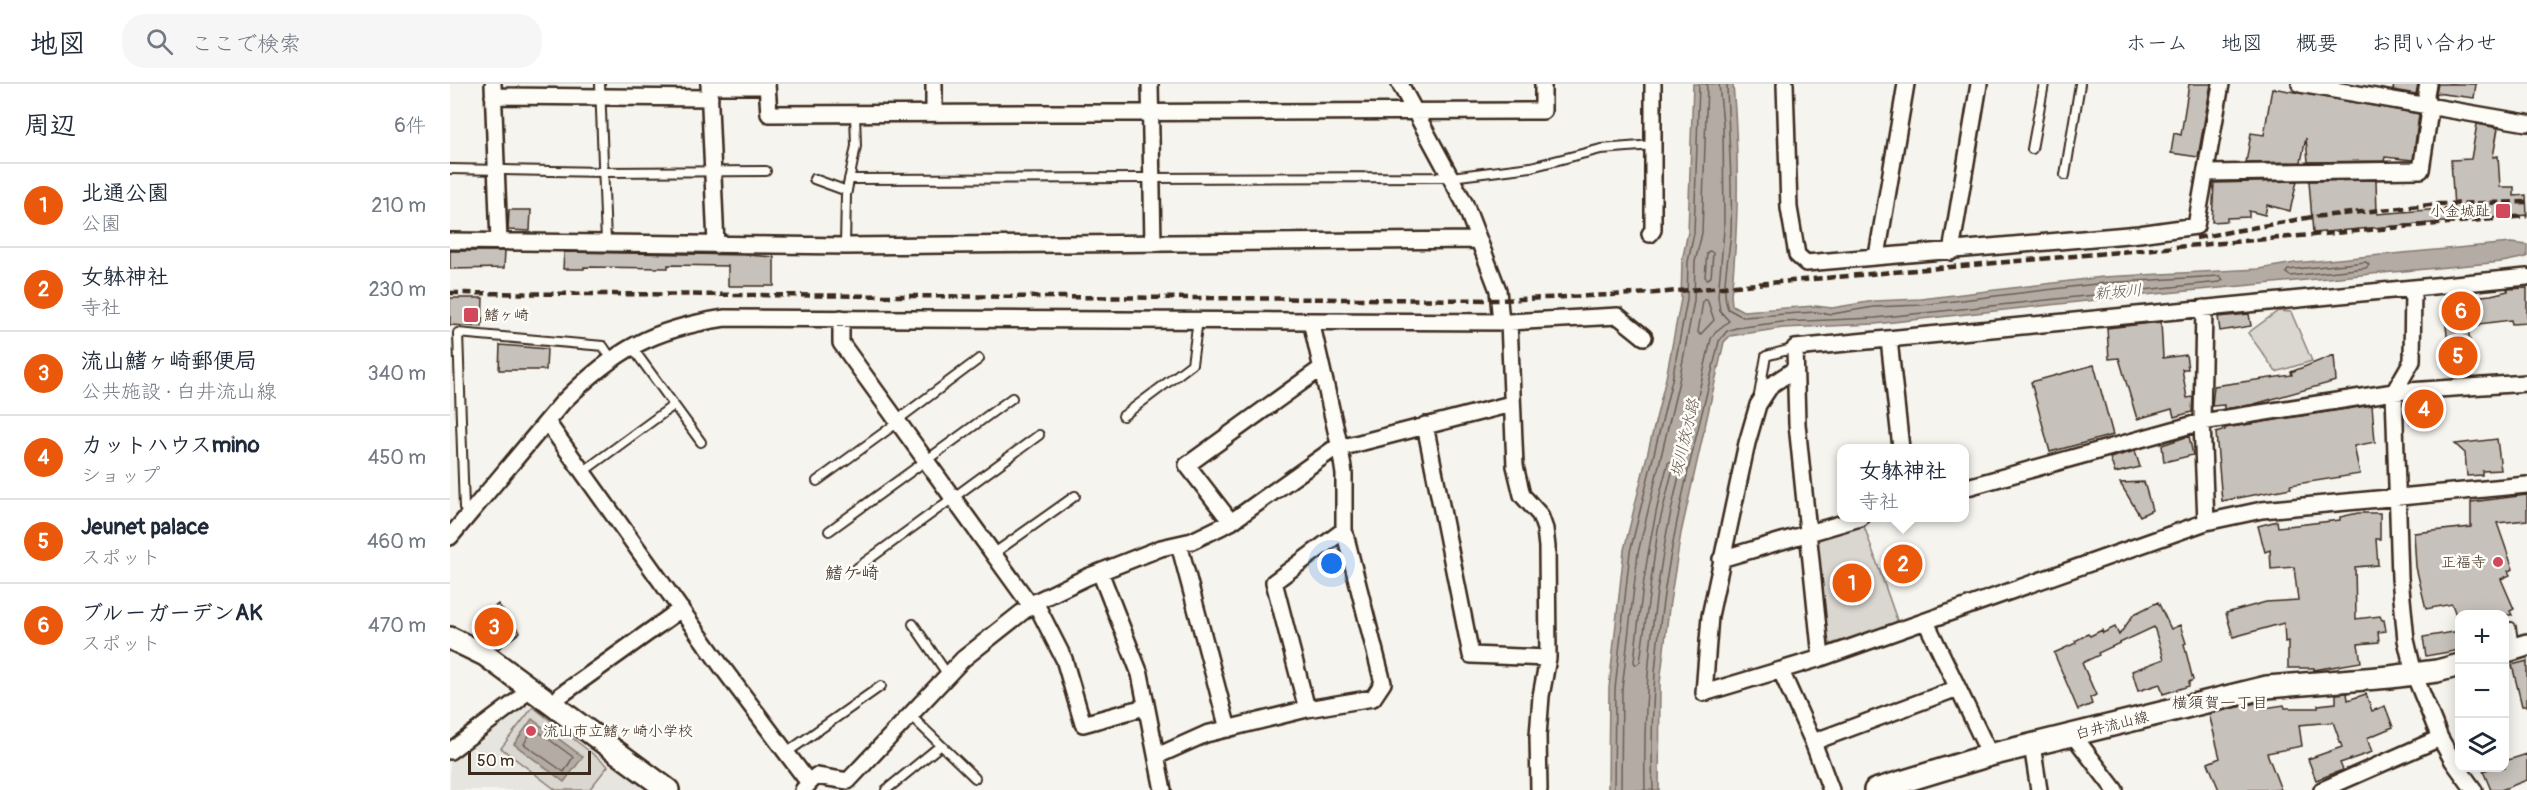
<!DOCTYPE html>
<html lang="ja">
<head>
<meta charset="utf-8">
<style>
	:root { --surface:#fff; --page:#f6f6f7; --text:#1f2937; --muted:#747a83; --line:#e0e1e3; --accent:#ea580c }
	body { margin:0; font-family:Pangolin,"Klee One",sans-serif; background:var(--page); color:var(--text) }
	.controls { position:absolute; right:18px; bottom:18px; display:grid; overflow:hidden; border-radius:12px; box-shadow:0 3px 15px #0003 }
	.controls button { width:54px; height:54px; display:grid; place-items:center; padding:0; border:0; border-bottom:2px solid var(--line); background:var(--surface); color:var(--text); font:30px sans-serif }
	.scale { position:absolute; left:18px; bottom:15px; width:123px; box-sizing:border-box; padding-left:6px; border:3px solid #3b2a1e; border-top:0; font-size:16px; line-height:21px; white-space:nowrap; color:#3b2a1e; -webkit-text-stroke:4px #fdfcf7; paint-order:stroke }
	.you { position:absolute; left:882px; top:480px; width:21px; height:21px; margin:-15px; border:4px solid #fff; border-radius:50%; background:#1a73e8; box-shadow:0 0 0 9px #1a73e833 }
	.badge { display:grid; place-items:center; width:39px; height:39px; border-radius:50%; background:var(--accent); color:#fff; font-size:20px; font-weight:700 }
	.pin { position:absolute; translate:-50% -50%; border:3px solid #fff; box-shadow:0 2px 6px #0006 }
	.popup { position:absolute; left:1387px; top:360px; width:132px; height:78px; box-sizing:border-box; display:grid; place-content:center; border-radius:12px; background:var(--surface); filter:drop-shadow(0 2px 4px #0005); font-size:20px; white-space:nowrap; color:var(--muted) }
	.popup b { font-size:22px; color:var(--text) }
	.popup::after { content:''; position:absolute; left:50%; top:100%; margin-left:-12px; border:12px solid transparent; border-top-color:var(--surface) }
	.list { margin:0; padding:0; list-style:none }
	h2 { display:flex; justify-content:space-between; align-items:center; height:78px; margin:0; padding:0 24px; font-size:26px }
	h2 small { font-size:20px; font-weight:400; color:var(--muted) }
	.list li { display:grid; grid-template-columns:39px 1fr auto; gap:18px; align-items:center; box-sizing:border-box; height:84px; padding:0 24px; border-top:2px solid var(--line) }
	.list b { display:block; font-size:22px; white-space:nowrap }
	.list p { margin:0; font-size:20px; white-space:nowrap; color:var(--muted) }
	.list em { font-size:20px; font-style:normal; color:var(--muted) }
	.icon { flex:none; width:33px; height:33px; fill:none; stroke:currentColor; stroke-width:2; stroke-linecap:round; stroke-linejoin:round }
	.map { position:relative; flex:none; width:2077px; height:706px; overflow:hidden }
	header { display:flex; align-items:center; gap:36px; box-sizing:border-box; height:84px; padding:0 30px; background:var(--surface); border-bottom:2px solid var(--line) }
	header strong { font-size:28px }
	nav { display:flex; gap:33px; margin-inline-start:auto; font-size:21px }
	.search { width:420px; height:54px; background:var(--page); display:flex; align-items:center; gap:15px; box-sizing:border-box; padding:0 21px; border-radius:24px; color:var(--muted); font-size:22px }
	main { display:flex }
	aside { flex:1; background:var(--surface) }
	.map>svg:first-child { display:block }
	.built { fill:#e7e5df }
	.green { fill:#dad6d0; stroke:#8a8077; stroke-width:1.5 }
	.water { fill:#b4aca4; stroke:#84786e; stroke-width:1.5 }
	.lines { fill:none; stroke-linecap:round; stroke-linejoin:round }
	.shore { stroke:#6b5e54; stroke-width:1.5 }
	.building { fill:#c7c1bb; stroke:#3b2a1e; stroke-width:1.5 }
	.service-casing { stroke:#3b2a1e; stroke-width:12 }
	.minor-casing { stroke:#3b2a1e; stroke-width:20 }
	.secondary-casing { stroke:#3b2a1e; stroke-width:26 }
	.service { stroke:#fdfcf7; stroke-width:8 }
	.minor { stroke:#fdfcf7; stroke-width:15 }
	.secondary { stroke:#fdfcf7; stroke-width:21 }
	.rail { stroke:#3b2a1e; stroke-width:4.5; stroke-dasharray:9 4.5; stroke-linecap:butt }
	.poi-dot { fill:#d1495b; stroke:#fdfcf7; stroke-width:2 }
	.labels { text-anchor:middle; stroke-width:5; stroke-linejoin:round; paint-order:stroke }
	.poi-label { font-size:15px; fill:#3b2a1e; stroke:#fdfcf7; text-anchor:end }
	.street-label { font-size:15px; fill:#3b2a1e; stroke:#fdfcf7 }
	.water-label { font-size:16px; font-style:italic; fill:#65584d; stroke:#fdfcf7 }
	.neighbourhood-label { font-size:16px; fill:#3b2a1e; stroke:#fdfcf7 }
	.quarter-label { font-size:18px; fill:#3b2a1e; stroke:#fdfcf7 }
</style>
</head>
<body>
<header>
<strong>地図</strong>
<div class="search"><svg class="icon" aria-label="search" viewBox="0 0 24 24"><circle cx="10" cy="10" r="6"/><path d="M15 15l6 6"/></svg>ここで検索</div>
<nav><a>ホーム</a><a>地図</a><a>概要</a><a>お問い合わせ</a></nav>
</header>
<main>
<aside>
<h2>周辺<small>6件</small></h2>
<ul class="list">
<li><span class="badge">1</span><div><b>北通公園</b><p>公園</p></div><em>210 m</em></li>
<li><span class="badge">2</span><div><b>女躰神社</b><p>寺社</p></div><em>230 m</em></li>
<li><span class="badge">3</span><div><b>流山鰭ヶ崎郵便局</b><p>公共施設 · 白井流山線</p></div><em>340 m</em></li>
<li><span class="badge">4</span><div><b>カットハウスmino</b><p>ショップ</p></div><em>450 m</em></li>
<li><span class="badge">5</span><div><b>Jeunet palace</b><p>スポット</p></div><em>460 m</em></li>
<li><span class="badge">6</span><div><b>ブルーガーデンAK</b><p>スポット</p></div><em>470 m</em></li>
</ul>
</aside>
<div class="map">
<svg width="2077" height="706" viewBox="0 0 2077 706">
	<rect width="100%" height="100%" fill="#f5f4ee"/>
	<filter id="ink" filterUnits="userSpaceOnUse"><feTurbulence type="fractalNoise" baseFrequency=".0167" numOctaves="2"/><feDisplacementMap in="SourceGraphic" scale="12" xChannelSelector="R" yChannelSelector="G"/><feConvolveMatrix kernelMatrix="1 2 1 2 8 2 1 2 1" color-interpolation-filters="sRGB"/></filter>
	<g filter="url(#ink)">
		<path class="built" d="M75 619 87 620 203 706H0V675Z"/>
		<path class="green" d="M1828 227 1841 228 1862 277 1826 288 1798 249Z
			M1414 442 1448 539 1381 560 1376 554 1366 459 1370 454Z
			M83 623 158 682 139 706H106L51 664Z"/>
		<path class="water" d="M1243 0H1283C1289 70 1289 141 1281 211L1282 221 1293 227 1365 222 1382 224 1424 217 1471 215 1653 193 1809 185 1845 179 2061 159 2077 161V173L2052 178 1673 213 1425 240 1333 244 1280 252 1274 258 1231 449 1219 524 1210 599 1209 706H1158L1159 604 1174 466 1216 294 1231 215 1232 177 1238 148Z
			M82 635 133 673 114 698 64 660Z"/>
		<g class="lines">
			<path class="shore" d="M1260 167 1263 169 1261 193 1257 195 1255 193 1257 168Z
				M1916 178 1919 181 1916 184 1840 192 1836 189 1838 186 1846 185Z
				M1257 215 1264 236 1250 251 1248 248 1253 217Z
				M1221 377 1224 380 1208 445 1190 578 1186 581 1184 578C1191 510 1200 444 1218 379Z
				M85 645 123 673 114 688 74 660 82 646Z
				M1164 706 1165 605 1180 468 1222 296 1237 216 1238 178 1244 149 1249 0
				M1171 706 1172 605 1188 469 1229 297 1244 217 1245 178 1252 149 1257 0
				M1195 706C1193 619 1201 532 1217 447 1230 382 1247 319 1261 255L1265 248 1279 237 1270 227 1268 212 1274 146 1273 40 1269 0
				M1203 706C1199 620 1208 532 1225 448 1237 384 1255 320 1269 257L1277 247 1286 244 1332 238 1425 234 1770 198 1773 196 1770 192 1654 199 1471 221 1424 223 1382 230 1365 228 1293 233 1278 225C1270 204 1280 170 1281 147 1283 98 1278 49 1277 0"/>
		</g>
		<path class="building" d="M1739 0H1761L1748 73 1721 69 1724 49 1731 51Z
			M1944 0H1968L1966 10 1943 6Z
			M1988 0H2026L2024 14 1986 9Z
			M1822 4 1969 30 1963 76 1935 73 1934 77 1858 78 1856 54 1851 78 1796 79 1801 49 1814 51Z
			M2027 40 2048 44 2043 73 2048 72 2050 103H2064V112L2076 111 2077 131 1863 149 1859 97 1926 96 1927 130 2004 124 2001 76 2021 75Z
			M1847 97 1840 127 1817 121 1815 131 1799 127V133L1777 134V137L1762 138 1764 99Z
			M59 126H81L80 147 58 146Z
			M0 167H55L54 184 0 185Z
			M114 168 297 171 324 173V202H278V182L218 181V184L134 183V185H113Z
			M2077 204V239L2062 240 2061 236 2028 240 2029 242 2018 244 2020 258 2019 293 2012 294 2003 286V279H1996L1997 251 1993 216 2041 211 2058 207 2057 205Z
			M0 214H33L32 243 0 241Z
			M1799 230 1801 242 1770 247 1768 233Z
			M1711 238 1713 274 1736 271 1738 285H1732L1737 314 1743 313 1742 328 1724 333 1722 325 1687 335 1669 274 1659 275 1657 244Z
			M50 261 97 265 96 286H49Z
			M1884 271 1886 297 1801 321 1774 325V321L1762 322 1764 302 1842 291 1841 288Z
			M1644 281 1663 351 1600 368 1581 298Z
			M1980 315 1984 316 1983 332 1978 335 1979 341 1960 339V325L1965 323 1964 320H1969L1970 316Z
			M1922 321 1925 358 1904 362 1910 390 1840 401 1841 404 1772 417 1766 349 1775 346V344Z
			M1739 352 1743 371 1714 378 1712 361Z
			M2047 355 2051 386 2032 387V391L2017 392 2015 369 2005 360Z
			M1685 367 1690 383 1665 389 1660 374Z
			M1694 398 1702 426 1690 432 1670 399Z
			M2077 411V436L2047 439 2063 485 2058 487 2060 491 2051 495 2064 525 2060 527 2062 531H2006L2002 520 1976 525 1966 483 1964 449 2021 443V418Z
			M1908 429H1930V455H1926L1928 481 1905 483 1906 535 1930 532 1932 536H1934L1936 547 1928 548 1929 558 1908 560 1911 578 1864 586V584H1838V557L1835 558 1834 539 1783 553 1776 529 1816 518 1848 516 1844 483 1821 485 1820 466 1815 468 1808 442 1827 437 1828 443 1890 436V433Z
			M1451 463 1455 475 1458 473 1464 488 1444 496 1439 481 1443 479 1438 468Z
			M1708 518 1721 545 1730 541 1736 559 1734 560 1743 596 1739 598V602L1713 610 1710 600 1688 607 1682 587 1714 575 1704 543 1648 569 1649 571 1632 579 1646 611 1640 614 1642 620 1628 626 1604 569 1626 559 1625 557 1638 550 1640 552 1652 546 1653 549 1665 543 1669 551 1684 530Z
			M48 520 70 548 48 565 42 557 39 559 32 555 21 541Z
			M2010 547V566L1976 572 1973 553Z
			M2077 577V622H2072L2062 581Z
			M1897 609 1898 616 1916 610 1922 627 1935 622 1943 643 1917 654 1922 668 1890 679 1893 686 1866 696 1858 675 1892 663 1883 638 1849 641 1852 662 1817 669 1831 706H1769L1758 679 1770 674 1759 630 1806 619 1808 625 1834 621 1835 624H1868V621L1886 619V610Z
			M2077 670V696L2051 706H2041L2033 687 2041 684H2055V677Z"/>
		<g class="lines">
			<g class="service-casing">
				<path id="service" d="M150 0 156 158
					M1582 65 1594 0
					M0 85 153 88 316 87
					M1615 91 1630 0
					M364 95 397 107
					M399 95 1001 93 1081 83 1151 65 1204 61
					M395 162 396 111 406 62 405 30
					M181 262 251 358
					M1309 311 1316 272 1345 264
					M673 332 742 280 748 236
					M446 337 529 275
					M134 387 224 321
					M367 397 447 339
					M19 428 14 424 8 249 153 262 161 274
					M379 447 562 314
					M543 470 625 412
					M407 484 589 351
					M463 540 498 591
					M2061 543 2064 564
					M461 632 525 694
					M336 669 431 602
					M436 706 490 662"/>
			</g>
			<g class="minor-casing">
				<path id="minor" d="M43 0 49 158
					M259 0 266 161
					M317 0 319 30 1093 27V0
					M700 0 703 160
					M950 0 1015 120 1048 206 1051 238
					M1335 0 1339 124 1347 171 1356 179 1689 150 1746 142 1771 0
					M1850 0 2077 39
					M259 2H317
					M43 12 260 14
					M484 29V0
					M1756 89 1971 86 1979 33 1976 10 1978 0
					M1200 150 1203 146V0
					M0 157 395 162 1029 156
					M1501 168 1529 0
					M1427 172 1456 0
					M1963 204 1962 277 1944 308 1950 494 1956 556 1964 590 1990 654 2003 677 2024 706
					M1754 224 1752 338 1756 438
					M391 234V259L581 522
					M1059 238 1065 382 1072 411 1090 431 1095 445 1097 463 1098 574 1091 612 1088 652 1089 706
					M1439 256 1451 364
					M1345 285 1321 301 1308 321 1297 359 1260 532 1254 609 1371 574 1756 438 1812 426 2077 401
					M97 338 272 583 359 699
					M975 341 1021 571 1098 574
					M1514 404 1752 338 1944 308 2077 299
					M781 438 737 381 870 285
					M0 453 113 318C165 266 202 245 275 234L1059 238 1168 232 1194 253
					M729 460 778 645
					M1271 475 1410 434
					M650 488 690 590 713 706
					M585 518 614 575 633 640 695 623
					M1476 538 1540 671
					M1371 574 1347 340 1345 264 2077 193
					M1331 587 1363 658 1381 706
					M104 622 111 611 231 525
					M857 625 824 498 894 446
					M1623 651 1665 706
					M1363 658 1508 604
					M1582 661 1589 706
					M0 667 68 616 78 604
					M707 672 756 650 857 625 923 614 933 599 894 446V390L890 364 861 237
					M353 706 366 692 398 697 513 575 585 518 637 493 711 464 742 457 781 438 882 366 1061 320
					M1872 706 1990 654"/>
			</g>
			<g class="secondary-casing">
				<path id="secondary" d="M0 554 35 571 218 706
					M2054 568 2077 561
					M1425 706 1540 671 1817 603 1940 593 1987 587 2010 581"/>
			</g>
			<use href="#service" class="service"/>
			<use href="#minor" class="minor"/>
			<use href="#secondary" class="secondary"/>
			<path class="rail" d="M1746 154 1862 133 1990 120 2077 118
				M0 209 1050 216 1205 209 2077 132"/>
		</g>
	</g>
	<g class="poi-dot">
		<rect x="2045" y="119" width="16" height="16" rx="3"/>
		<rect x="13" y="223" width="16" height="16" rx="3"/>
		<circle cx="2048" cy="478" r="6"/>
		<circle cx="81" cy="647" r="6"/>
	</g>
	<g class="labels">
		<g class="poi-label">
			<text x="2040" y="132">小金城趾</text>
			<text x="34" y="236" text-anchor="start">鰭ヶ崎</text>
			<text x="2036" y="483">正福寺</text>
			<text x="93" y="652" text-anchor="start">流山市立鰭ヶ崎小学校</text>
		</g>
		<g class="street-label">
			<text transform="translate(1662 641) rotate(-14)" y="5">白井流山線</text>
		</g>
		<g class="water-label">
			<text transform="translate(1668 207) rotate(-5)" y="6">新坂川</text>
			<text transform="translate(1234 354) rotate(-77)" y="6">坂川放水路</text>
		</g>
		<g class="neighbourhood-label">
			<text x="1770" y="624">横須賀一丁目</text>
		</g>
		<g class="quarter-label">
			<text x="402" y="495">鰭ケ崎</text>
		</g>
	</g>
</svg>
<div class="controls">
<button>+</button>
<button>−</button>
<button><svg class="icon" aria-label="layers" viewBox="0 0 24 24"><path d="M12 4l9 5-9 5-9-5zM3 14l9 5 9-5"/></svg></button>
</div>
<div class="scale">50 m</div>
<div class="you"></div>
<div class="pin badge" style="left:1402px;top:499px">1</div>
<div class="pin badge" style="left:1453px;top:480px">2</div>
<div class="popup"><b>女躰神社</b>寺社</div>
<div class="pin badge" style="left:44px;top:543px">3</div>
<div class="pin badge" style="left:1974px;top:325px">4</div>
<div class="pin badge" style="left:2008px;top:272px">5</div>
<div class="pin badge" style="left:2011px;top:227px">6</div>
</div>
</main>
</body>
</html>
